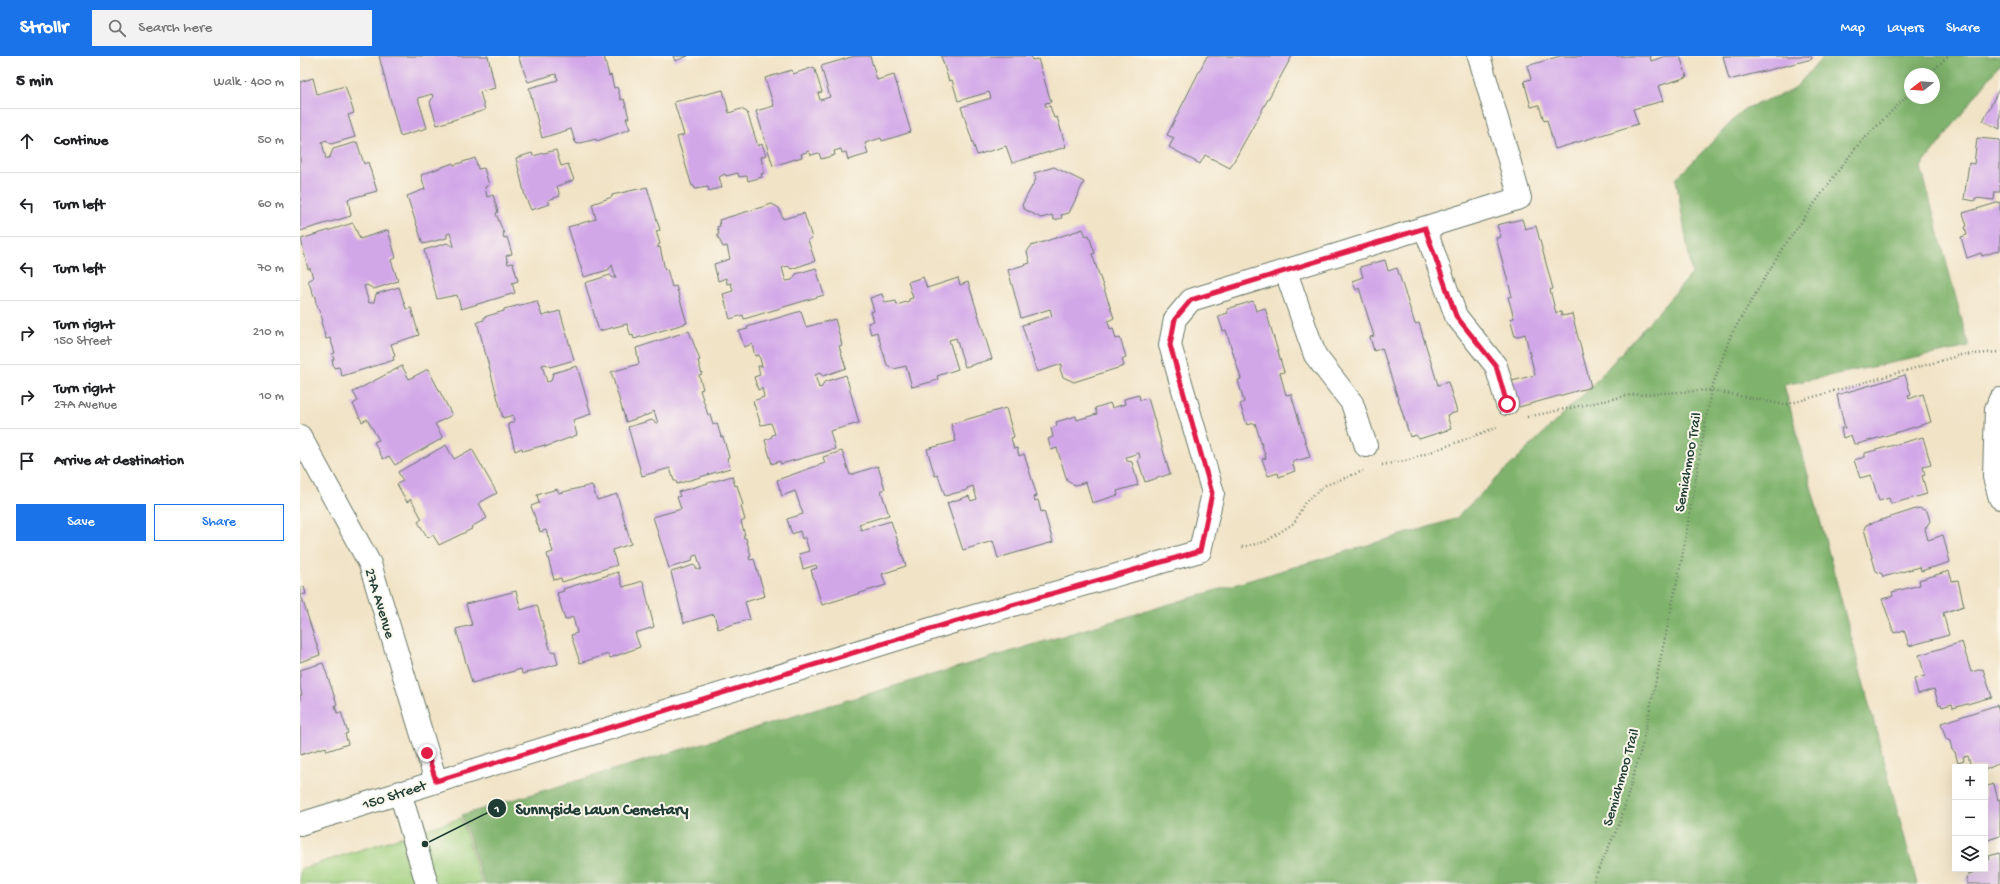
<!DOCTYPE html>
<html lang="en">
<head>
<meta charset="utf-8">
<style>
	:root { --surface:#fff; --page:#f2f2f2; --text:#202124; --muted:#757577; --line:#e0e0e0; --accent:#1a73e8 }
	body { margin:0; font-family:"Gochi Hand",sans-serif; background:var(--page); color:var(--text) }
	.controls { position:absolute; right:12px; bottom:12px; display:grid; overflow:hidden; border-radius:0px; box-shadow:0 4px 16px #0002 }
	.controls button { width:36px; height:36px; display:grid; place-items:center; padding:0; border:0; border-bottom:1px solid var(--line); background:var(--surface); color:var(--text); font:20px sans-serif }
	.compass { position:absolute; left:1604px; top:12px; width:36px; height:36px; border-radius:50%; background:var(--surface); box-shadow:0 4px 16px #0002; rotate:253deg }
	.stop { position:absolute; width:12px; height:12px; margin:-9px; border:3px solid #e11d48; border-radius:50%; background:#fff }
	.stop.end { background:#e11d48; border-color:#fff; box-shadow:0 1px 4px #0008 }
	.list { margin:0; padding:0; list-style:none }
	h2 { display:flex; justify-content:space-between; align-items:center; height:52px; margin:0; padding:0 16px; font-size:17px }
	h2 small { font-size:13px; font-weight:400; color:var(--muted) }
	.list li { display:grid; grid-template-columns:26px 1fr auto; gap:12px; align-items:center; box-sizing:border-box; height:64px; padding:0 16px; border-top:1px solid var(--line) }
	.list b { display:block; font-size:15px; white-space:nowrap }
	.list p { margin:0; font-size:13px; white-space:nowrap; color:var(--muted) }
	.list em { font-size:13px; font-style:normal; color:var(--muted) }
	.actions { display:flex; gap:8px; padding:12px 16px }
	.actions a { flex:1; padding:9px 0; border:1px solid var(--accent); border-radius:0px; text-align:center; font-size:14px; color:var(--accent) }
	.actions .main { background:var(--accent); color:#fff }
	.icon { flex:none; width:22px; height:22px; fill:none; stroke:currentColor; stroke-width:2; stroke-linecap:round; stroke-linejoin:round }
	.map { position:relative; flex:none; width:1700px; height:828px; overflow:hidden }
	header { display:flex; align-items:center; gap:24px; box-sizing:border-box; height:56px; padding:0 20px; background:var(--accent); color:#fff }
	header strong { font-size:19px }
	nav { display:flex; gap:22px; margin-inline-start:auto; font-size:14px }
	.search { width:280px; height:36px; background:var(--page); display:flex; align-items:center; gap:10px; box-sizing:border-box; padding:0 14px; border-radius:0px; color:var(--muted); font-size:15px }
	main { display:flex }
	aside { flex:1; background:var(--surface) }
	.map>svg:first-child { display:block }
	.green { fill:#9fcf7d; stroke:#5f8658 }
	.forest { fill:#7fb26c; stroke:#4f7850; fill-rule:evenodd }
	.building { fill:#d2a7e8 }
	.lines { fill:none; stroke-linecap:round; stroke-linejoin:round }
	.minor-casing { stroke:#687767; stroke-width:24 }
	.path { stroke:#687767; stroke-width:2.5; stroke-dasharray:1 3; stroke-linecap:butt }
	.minor { stroke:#fff; stroke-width:22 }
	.route { stroke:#e11d48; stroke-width:5 }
	.labels { text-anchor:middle; stroke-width:4; stroke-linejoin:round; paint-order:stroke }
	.street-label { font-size:15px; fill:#1f3d34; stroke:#fbf7ec }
	.leader { fill:none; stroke:#1f3d34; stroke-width:1.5 }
	.callout-dot { fill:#1f3d34; stroke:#fbf7ec; stroke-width:1.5 }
	.mark-label { font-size:12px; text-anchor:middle; font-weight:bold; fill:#fff }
	.callout-label { font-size:16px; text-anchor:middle; font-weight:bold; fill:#1f3d34; stroke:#fbf7ec; stroke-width:4; stroke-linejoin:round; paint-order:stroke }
</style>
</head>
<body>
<header>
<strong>Strollr</strong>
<div class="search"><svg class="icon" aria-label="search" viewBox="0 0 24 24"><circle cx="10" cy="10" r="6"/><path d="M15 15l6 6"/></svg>Search here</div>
<nav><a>Map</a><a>Layers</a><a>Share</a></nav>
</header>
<main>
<aside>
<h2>5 min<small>Walk · 400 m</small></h2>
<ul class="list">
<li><svg class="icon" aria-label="ahead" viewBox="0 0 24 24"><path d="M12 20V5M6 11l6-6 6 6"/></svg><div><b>Continue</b></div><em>50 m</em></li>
<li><svg class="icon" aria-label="left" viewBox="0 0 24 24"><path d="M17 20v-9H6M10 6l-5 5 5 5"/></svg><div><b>Turn left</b></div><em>60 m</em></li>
<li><svg class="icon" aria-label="left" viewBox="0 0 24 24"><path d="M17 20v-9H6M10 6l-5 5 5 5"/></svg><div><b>Turn left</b></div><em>70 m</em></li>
<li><svg class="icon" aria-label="right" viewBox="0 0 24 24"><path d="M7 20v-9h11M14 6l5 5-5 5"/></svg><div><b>Turn right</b><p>150 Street</p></div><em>210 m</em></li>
<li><svg class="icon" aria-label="right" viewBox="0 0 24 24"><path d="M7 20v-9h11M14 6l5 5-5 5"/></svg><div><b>Turn right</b><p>27A Avenue</p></div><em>10 m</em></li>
<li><svg class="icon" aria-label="arrive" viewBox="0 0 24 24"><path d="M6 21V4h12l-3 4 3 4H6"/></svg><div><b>Arrive at destination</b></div></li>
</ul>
<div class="actions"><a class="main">Save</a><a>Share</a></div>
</aside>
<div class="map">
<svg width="1700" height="828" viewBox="0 0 1700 828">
	<rect width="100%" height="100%" fill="#fbf7ec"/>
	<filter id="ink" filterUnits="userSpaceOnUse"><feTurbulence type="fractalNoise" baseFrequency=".025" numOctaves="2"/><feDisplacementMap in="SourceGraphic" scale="8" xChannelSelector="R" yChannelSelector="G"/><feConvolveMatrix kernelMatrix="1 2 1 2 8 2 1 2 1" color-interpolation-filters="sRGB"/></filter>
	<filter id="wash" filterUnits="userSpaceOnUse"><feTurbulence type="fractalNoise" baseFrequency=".012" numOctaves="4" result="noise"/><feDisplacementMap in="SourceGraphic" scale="16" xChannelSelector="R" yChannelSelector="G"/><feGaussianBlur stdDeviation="0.9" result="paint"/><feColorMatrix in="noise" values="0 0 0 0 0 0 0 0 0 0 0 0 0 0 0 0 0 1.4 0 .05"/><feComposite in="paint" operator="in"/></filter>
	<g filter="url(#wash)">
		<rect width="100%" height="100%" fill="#f1e3c6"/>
		<path class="green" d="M161 762 182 828H0V813Z"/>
		<path class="forest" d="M1524 0H1700V8L1621 111 1669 291 1484 329 1617 828H184L162 759 1155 463 1289 333 1392 218 1376 123 1444 53 1493 34ZM1610 18H1634V42H1610Z"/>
		<g id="blocks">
			<path class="building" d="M79 0H188L195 32 180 36 185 54 137 69 130 46 133 41 132 38 118 42 127 72 100 80Z
				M218 0H304L309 20 311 19 314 32 317 31 321 44 324 43 329 62H326L330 73 297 85 296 83 277 88 276 86H275L271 73 242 82 229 32 258 24 256 18 228 26Z
				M373 0H388L375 5Z
				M555 0H570L577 24 594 19 611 76 582 85 581 82 565 87 568 98 548 104 546 96 542 97 541 93 534 95 535 99 521 103 519 97 511 99 509 95 501 98 502 101 473 110 456 55 474 50 465 22 492 14 493 18 514 11 522 36 518 37 520 44 530 41 521 10Z
				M641 0H731L732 4 738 3 751 46 745 47 746 51 750 50 754 62 757 61 766 91 712 107 706 90 677 99 661 51 691 42 689 36 658 45 652 24 649 25Z
				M907 0H992L930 112 905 99 900 108 869 91 874 82 867 79Z
				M1260 0H1350L1351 5 1366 0H1380L1387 21 1358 30 1363 45 1333 53 1338 68 1255 93 1247 64 1244 65 1239 49 1231 51 1224 25 1231 23 1227 10Z
				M1423 0H1511L1512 3 1429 24Z
				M13 22 17 38 45 30 54 57 48 59 55 81 31 88 26 84 22 86 26 103 30 101 33 93 57 86 64 108 68 106 77 135 48 143 51 160 0 175V26Z
				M1700 31V73L1683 65Z
				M423 34 429 57 441 53 447 56 458 90 462 88 466 99 461 101 464 117 461 118 462 121 448 125 447 120 439 121 438 117 426 120 425 118 419 121 422 131 409 135 408 131 395 133 394 130H392L377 81 384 79 374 46Z
				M1677 82 1700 84V136H1695L1694 144 1675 142V145L1664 143 1669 107 1674 108Z
				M256 94 261 110 268 108 274 124 257 130 260 140 248 144 250 148 231 154 225 140 216 102 232 97 233 100Z
				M175 102 178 113 184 112 189 129 185 131 187 141 193 139 198 156 196 157 197 160 204 178 203 179 204 182 207 181 212 198 206 200 208 208 213 207 218 225 212 227 215 237 161 253 157 239 137 243 124 194 147 187 152 190H154L150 177 147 178V182L123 188 107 140 125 133 121 119 153 107 154 109Z
				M754 111 784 126 769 157 761 159 762 162 754 164 752 159 741 162 724 153 722 149 736 123 734 117Z
				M347 131 360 174 356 175 360 188 358 189V192L360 191 365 214 367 213 372 231 376 230 387 267 334 283 333 279 331 280 327 268 299 275 285 227 310 219 313 222H316L312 209 308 214 284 221 268 171 296 163 292 148 312 141V139Z
				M1700 146V194L1682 200 1681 197 1667 202 1661 181 1667 179 1665 171 1667 170 1663 157Z
				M472 148 479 152 483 163 504 157 512 182 508 184 515 205 491 213 488 210 482 212 486 225 492 224 496 218 516 212 524 239 444 263 443 259 430 263 423 238 433 235 431 227 427 228 426 222 418 225 414 208 430 203 427 190 423 191 417 179 419 178 417 171 420 170 419 164Z
				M1222 163 1225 173 1236 170 1253 233 1250 234 1256 257 1261 256 1262 260 1272 258 1291 331 1219 351 1212 325 1235 319 1225 278 1215 281 1210 263 1214 262 1208 241 1212 240 1196 182 1201 181 1197 169Z
				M53 167 60 183 88 174 96 202 91 204 98 225 74 233 67 229 64 230 69 247 74 246 76 238 99 231 106 253 111 252 119 279 91 288 95 300 93 301 94 304 42 320 39 311 34 312 32 304 34 303 32 298 35 297 30 282 26 283 21 266 23 265 15 244 16 243V240L14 241 8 224 13 222 10 212 8 213 1 183Z
				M783 173 786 180 789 179 791 186 795 197 792 198 814 262 808 265 810 273 813 272 816 283 820 282 826 301 822 303 824 310 774 326 763 321 760 313 762 308 737 316 722 269 752 260 750 253 721 262 708 214 730 207 727 196 731 190Z
				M1085 204 1088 215 1097 212 1115 268 1119 267 1138 329 1148 326 1157 356 1147 359 1151 373 1119 383 1116 379 1110 381 1082 292 1074 295 1070 281 1074 280 1059 232 1056 234 1052 225 1063 221 1060 211Z
				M623 221 627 232 658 222 660 229 668 226 692 303 665 311 656 282 649 284 658 313 637 320 638 324 612 331 606 310 594 313 587 309 577 276 571 278 568 267 574 265 571 256 574 255 570 242 582 238 585 247 596 245 597 249 609 245V243L613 242 608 226Z
				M237 245 242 260 260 255 274 304 250 311 246 308 242 309 247 326 251 325 253 317 277 310 291 358 273 364 277 379 245 391V389L223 395 222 392 215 395 208 368 214 366 213 359 203 362 177 266 184 264V261L204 255V253Z
				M953 245 956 255 965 252 984 316 980 317 986 339 991 338 1010 401 992 406 995 415 979 421 978 417 968 420 962 403 966 402 955 367 947 369 940 348 944 346 938 324 941 323 926 274 923 275 918 260 928 257 927 253Z
				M501 255 506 271 535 263 542 289 539 290 546 312 523 320 520 317 515 319 519 332 522 331 524 326 546 319 559 367 530 375 535 393 481 408 480 405 472 408 465 384 472 381V379L475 378 471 367 461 369 453 345 464 341 462 332 458 334 454 321 460 319 458 310H462L459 299 455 300 452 288 444 291 439 275 448 273 447 271Z
				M389 275 400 304 398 305 402 318 399 319 403 333 400 334 408 359 410 358 413 369 417 367 421 381H423L429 401 427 402 430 412 377 428 376 425H374L370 412 342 420 328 371 352 364 356 367H358L354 355 350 358 326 366 311 316 339 308 336 292Z
				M102 310 109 323 128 313 152 359 135 368 143 382 95 409 89 400 83 403 74 386 79 384 67 363 62 366 53 348 58 345 53 336Z
				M1605 319 1611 339 1608 340 1609 343 1623 338 1631 366 1558 388H1554L1551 379 1543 382 1541 372H1545L1537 339Z
				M839 339 840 344 848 342 870 418 845 426 838 404 840 401 839 397 826 401 827 405 832 406 838 429 817 435 818 439 792 447 786 426 775 429 767 425 757 392 751 394 748 383 753 381 751 372 757 370 756 366 776 360 777 364 797 358 795 352 810 347 812 352 825 348 824 343Z
				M706 352 714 381 711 382 714 393 717 392 719 400 724 398 737 440 734 441 735 445 738 444 741 456 744 455 753 486 698 502 693 485 663 494 647 447 669 440 671 445 677 443 673 430 667 432V434L645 440 638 419 635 420 627 393 656 385 651 368Z
				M1623 381 1631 409 1623 411 1625 419 1622 420 1627 438 1591 448 1589 442 1579 445 1571 419 1560 422 1554 404 1565 401V397Z
				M146 389 154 403 172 393 197 437 179 447 187 462 171 471 172 473 139 489 133 479 128 482 118 466 122 463 111 443 107 446 97 428 103 425 98 416Z
				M542 395 550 419 578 410 585 433 581 435 589 459 559 468 561 474 591 465 606 510 582 518 586 529 522 549 511 514 517 512 516 509 503 513 499 498 509 495 505 481 502 483 500 475 492 478 487 463 503 458 495 435 482 440 477 424 525 407 523 401Z
				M432 420 435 430 437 429 443 449 441 450 445 464 441 466 445 479H443L444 482H446L451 500 449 501 450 504 454 503 465 540 445 546 450 563 418 573 414 558 384 567 371 516 394 509 398 514 401 513 397 499 393 500 392 505 369 512 353 461 381 453 377 441 380 440 378 436Z
				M292 429 297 444 317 438 331 488 312 494 317 509 262 526 261 522 254 524 247 498 253 496 246 474 240 476 231 450 239 447 237 439 257 433 259 437Z
				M1619 452 1627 455 1630 465 1625 473 1628 484 1643 479 1650 506 1621 515 1620 511 1583 521 1582 518 1576 515 1564 473 1566 469Z
				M1649 515 1652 525 1658 524 1664 550 1643 557 1649 579 1609 590 1604 574 1594 577 1582 543 1593 540 1592 536 1620 529 1619 524Z
				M318 516 323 531 343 525 354 571 335 577 340 591 310 602 308 598 280 607 271 579 277 577 273 561 265 564 257 537 264 535 263 533Z
				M4 531 6 538 1 539 20 599 0 606V532Z
				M216 535 221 554 237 549 251 596 255 595 258 608 222 618 221 613 172 627 156 573 172 569 166 548Z
				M1662 586 1671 616 1683 613 1692 641 1653 652 1652 648 1642 651 1641 648 1639 649 1634 633 1618 638 1614 623 1625 620 1619 599Z
				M23 607 37 648 35 649 37 657 41 656 48 677 45 678 48 688 27 695 26 691 0 699V639H2L0 631V614Z
				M1697 649 1700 659V707L1685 714V711H1671L1668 700 1663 701 1664 705 1658 707 1655 696 1652 694 1650 685 1646 683 1641 667Z
				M1694 728 1698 744 1700 743V780L1685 785V731Z
				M1700 797V828H1667L1666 823 1669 818 1678 815 1677 813H1685V805L1690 803 1689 800Z"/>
		</g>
	</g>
	<g filter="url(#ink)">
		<use href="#blocks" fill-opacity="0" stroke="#687767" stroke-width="1"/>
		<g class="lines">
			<g class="minor-casing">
				<path id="minor" d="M1125 172 1156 260 1196 310 1207 348
					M986 216 1015 299 1052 347 1066 390
					M1700 343 1696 353 1694 421 1700 442
					M0 380 70 508 136 725
					M100 736 127 828
					M0 768 650 567 900 495 913 437 870 289 875 263 891 244 1220 142 1179 0"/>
			</g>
			<path class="path" d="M1629 18 1648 0
				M1227 361 1331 339 1411 334 1485 349 1661 299 1700 296
				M1082 409 1109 404 1198 371
				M942 491 965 486 994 467 1005 446 1026 429 1063 415
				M1292 828 1320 766 1342 690 1382 502 1411 334 1431 279 1482 193 1535 119 1558 89 1610 37"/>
			<use href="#minor" class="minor"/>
		</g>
	</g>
	<g class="lines" filter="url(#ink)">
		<path class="route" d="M127 697 136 725 650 567 900 495 912 437 870 289 875 263 891 244 1125 172 1156 260 1196 310 1207 348"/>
	</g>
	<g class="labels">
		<g class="street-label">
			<text transform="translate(1387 406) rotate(-80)" y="5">Semiahmoo Trail</text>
			<text transform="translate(81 547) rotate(73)" y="5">27A Avenue</text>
			<text transform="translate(1320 721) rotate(-74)" y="5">Semiahmoo Trail</text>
			<text transform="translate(94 738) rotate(-18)" y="5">150 Street</text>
		</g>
	</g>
	<path class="leader" d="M125 788L197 752"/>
	<g class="callout-dot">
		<circle cx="125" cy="788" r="4"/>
		<circle cx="197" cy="752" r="10"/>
	</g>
	<g class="mark-label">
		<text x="197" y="756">1</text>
	</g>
	<g class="callout-label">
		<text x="302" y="758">Sunnyside Lawn Cemetary</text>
	</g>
</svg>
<div class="controls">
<button>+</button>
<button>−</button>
<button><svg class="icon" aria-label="layers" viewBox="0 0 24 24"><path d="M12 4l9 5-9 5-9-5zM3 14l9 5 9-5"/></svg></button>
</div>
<svg class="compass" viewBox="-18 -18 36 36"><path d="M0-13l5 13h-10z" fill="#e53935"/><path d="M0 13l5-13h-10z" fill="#757577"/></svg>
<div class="stop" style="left:1207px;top:348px"></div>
<div class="stop end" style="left:127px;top:697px"></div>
</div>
</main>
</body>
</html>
